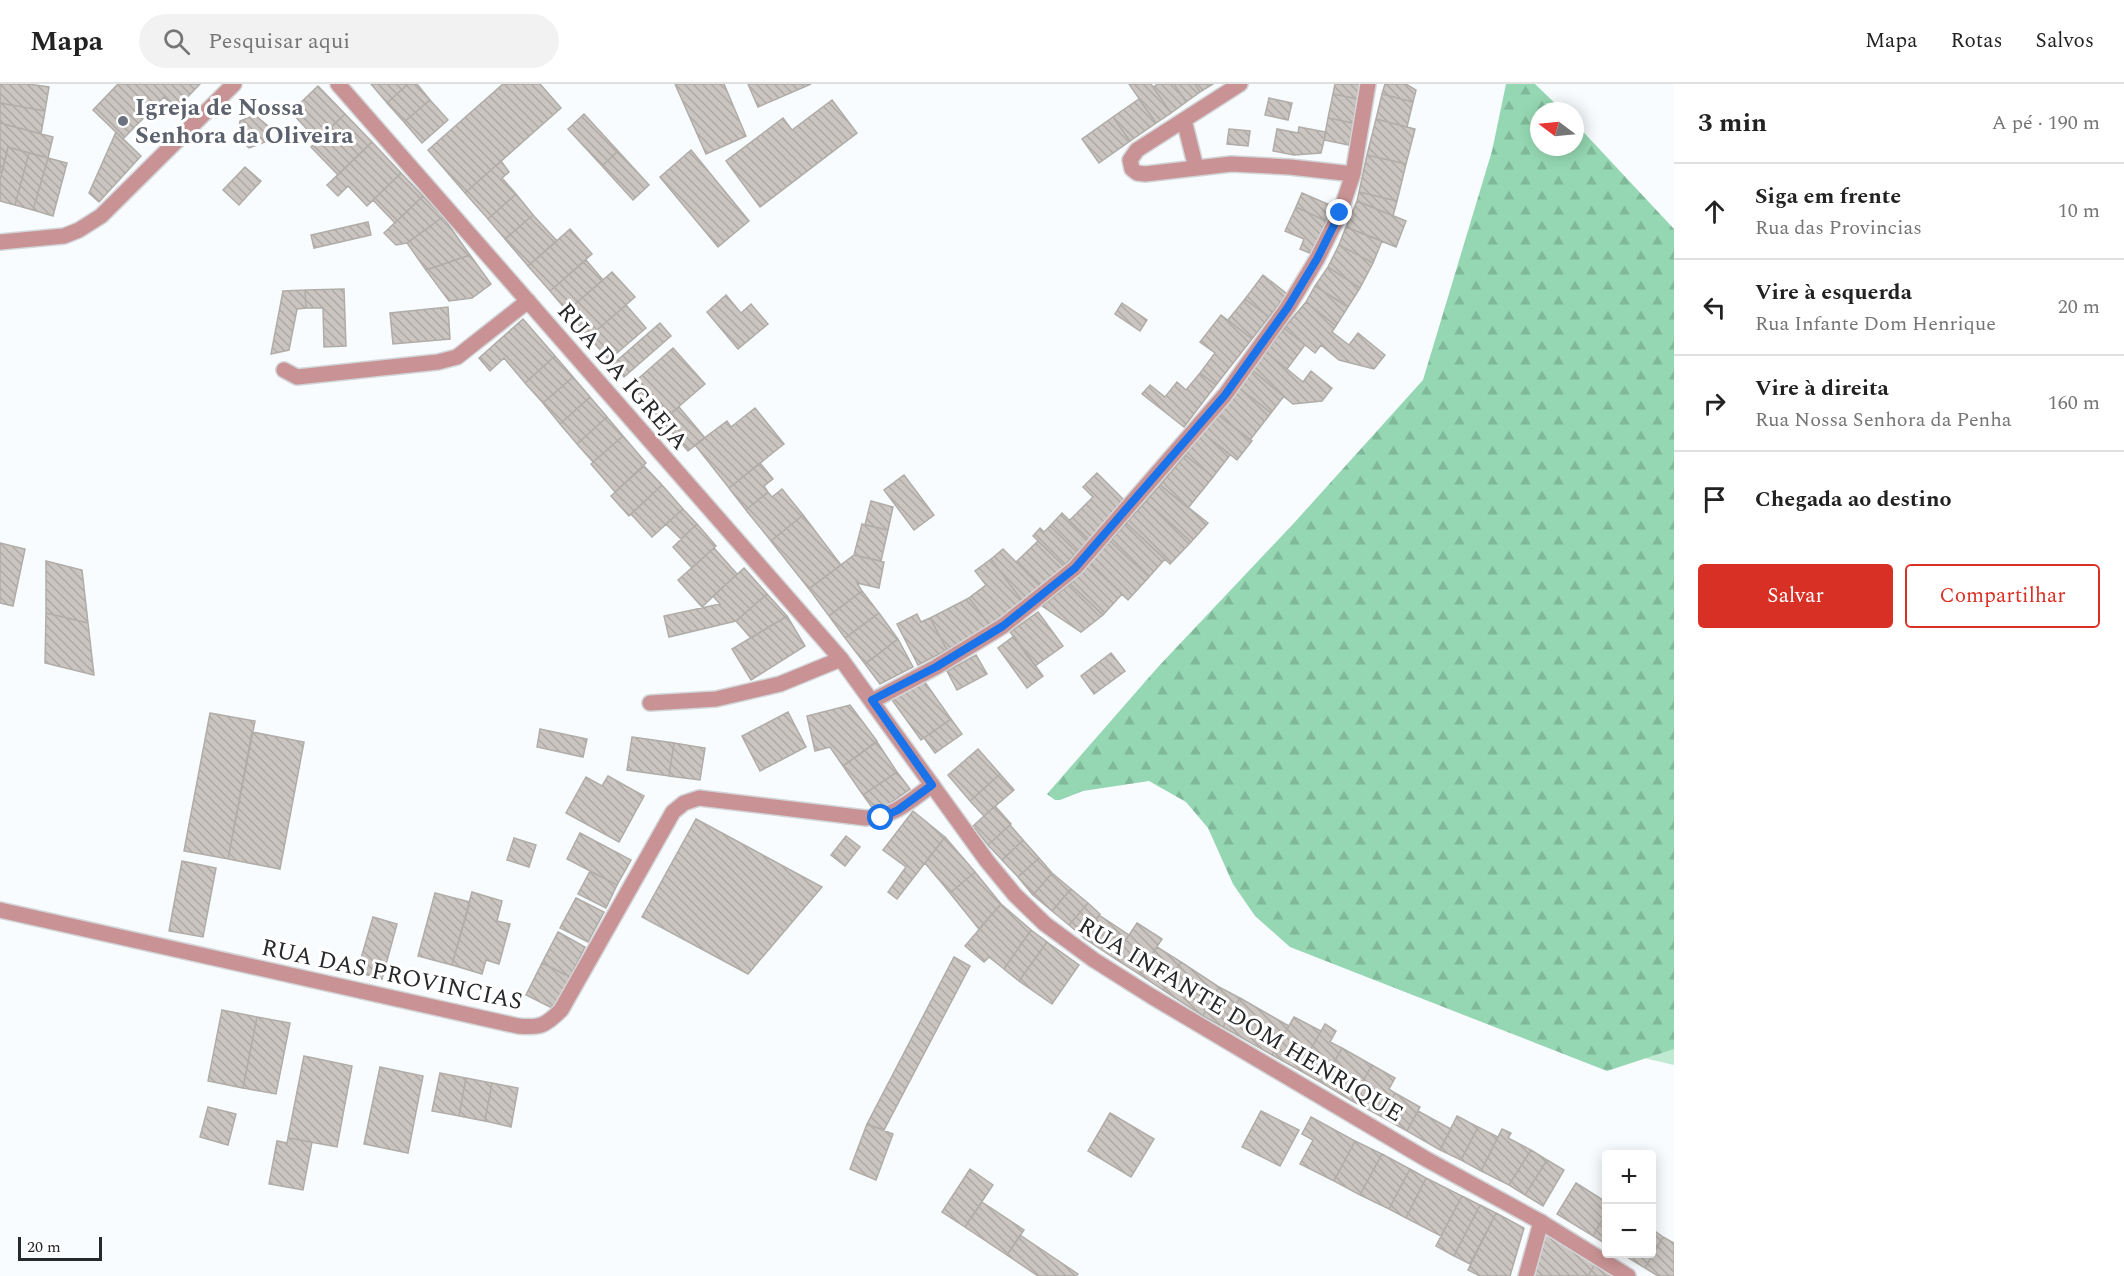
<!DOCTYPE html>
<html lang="pt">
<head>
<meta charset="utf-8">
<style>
	:root { --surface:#fff; --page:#f2f2f2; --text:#222; --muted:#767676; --line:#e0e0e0; --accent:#d93025 }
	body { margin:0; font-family:Spectral,serif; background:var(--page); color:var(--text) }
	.controls { position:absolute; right:18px; bottom:18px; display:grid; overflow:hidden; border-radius:6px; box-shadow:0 3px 15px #0003 }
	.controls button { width:54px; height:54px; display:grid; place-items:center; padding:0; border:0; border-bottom:2px solid var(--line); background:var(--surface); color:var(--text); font:30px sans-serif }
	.compass { position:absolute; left:1530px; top:18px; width:54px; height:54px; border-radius:50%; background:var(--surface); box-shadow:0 3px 15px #0003; rotate:286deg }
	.scale { position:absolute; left:18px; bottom:15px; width:84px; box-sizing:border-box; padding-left:6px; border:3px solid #27282a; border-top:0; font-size:16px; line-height:21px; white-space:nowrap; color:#27282a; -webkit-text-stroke:4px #fff; paint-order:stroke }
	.stop { position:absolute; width:18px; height:18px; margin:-14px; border:4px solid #1a73e8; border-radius:50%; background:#fff }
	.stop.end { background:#1a73e8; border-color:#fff; box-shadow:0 2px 6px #0008 }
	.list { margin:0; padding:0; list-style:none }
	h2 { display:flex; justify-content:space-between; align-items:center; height:78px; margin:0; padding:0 24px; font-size:26px }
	h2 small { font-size:20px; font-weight:400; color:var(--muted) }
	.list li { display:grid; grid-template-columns:39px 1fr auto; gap:18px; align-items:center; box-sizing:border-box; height:96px; padding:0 24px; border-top:2px solid var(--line) }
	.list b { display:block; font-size:22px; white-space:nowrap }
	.list p { margin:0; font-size:20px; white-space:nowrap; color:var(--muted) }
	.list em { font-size:20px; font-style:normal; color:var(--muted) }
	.actions { display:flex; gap:12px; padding:18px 24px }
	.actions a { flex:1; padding:14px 0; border:2px solid var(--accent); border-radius:6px; text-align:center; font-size:21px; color:var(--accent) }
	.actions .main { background:var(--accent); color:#fff }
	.icon { flex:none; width:33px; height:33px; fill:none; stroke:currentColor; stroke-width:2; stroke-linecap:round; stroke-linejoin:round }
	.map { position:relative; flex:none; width:1674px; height:1192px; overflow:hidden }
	header { display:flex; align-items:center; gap:36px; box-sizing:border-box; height:84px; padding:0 30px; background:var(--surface); border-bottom:2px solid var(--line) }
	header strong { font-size:28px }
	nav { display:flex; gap:33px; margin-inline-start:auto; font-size:21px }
	.search { width:420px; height:54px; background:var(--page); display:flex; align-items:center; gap:15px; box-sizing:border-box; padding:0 21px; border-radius:33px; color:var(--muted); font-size:22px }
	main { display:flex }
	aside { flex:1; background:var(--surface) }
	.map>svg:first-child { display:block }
	.green { fill:#bfe9d0 }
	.forest { fill:url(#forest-firs) }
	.building { fill:url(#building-back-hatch); stroke:#b0aca7; stroke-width:1.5 }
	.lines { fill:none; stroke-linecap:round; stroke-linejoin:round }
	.service-casing { stroke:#d2d6d9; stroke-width:18 }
	.minor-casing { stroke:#d2d6d9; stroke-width:18 }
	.tertiary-casing { stroke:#d2d6d9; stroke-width:18 }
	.service { stroke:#c99395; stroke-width:15 }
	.minor { stroke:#c99395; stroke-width:15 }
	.tertiary { stroke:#c99395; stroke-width:15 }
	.route { stroke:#1a73e8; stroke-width:8 }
	.worship-dot { fill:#6b7280; stroke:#fff; stroke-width:2 }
	.labels { text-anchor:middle; stroke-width:6; stroke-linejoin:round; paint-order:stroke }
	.worship-label { font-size:24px; font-weight:bold; fill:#5b616d; stroke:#fff; text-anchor:start }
	.street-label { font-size:24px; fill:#27282a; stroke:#fff }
</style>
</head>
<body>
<header>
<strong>Mapa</strong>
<div class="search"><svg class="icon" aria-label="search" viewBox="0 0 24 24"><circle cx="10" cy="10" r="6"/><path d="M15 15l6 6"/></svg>Pesquisar aqui</div>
<nav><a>Mapa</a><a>Rotas</a><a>Salvos</a></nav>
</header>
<main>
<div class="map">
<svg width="1674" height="1192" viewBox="0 0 1674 1192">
	<defs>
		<pattern id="forest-firs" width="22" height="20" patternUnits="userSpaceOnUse" patternTransform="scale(1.5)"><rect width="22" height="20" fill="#95d7b2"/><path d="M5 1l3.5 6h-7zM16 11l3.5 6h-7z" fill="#80b999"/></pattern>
		<pattern id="building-back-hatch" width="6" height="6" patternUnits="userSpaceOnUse" patternTransform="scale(1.5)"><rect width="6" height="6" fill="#cac5c0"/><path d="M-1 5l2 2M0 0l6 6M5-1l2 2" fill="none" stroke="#aea9a5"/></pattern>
	</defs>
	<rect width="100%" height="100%" fill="#f8fcff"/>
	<path class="green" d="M1674 965V981L1644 974Z"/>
	<path class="forest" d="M1506 0H1535L1563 27H1539V63H1575V39L1674 145V965L1607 987 1290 863 1255 832 1233 800 1208 744 1186 718 1149 697 1083 707 1060 716H1055L1047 710 1158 583 1294 439 1423 296 1492 67Z"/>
	<path class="building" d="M0 0H28L49 3 45 27 0 19Z
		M118 0H200L176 25 164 13 123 55 93 26Z
		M371 0H408L387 19Z
		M408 0H417L430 16 404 38 387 19Z
		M503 0H540L561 24 465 109 428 66Z
		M675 0H724L746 52 706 70Z
		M748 0H811L758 23Z
		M1129 0H1151L1171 29 1156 39Z
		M1158 0H1174L1186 18 1171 29 1153 3Z
		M1174 0H1195L1200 8 1186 18Z
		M1195 0H1213L1200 8Z
		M1335 0H1361L1358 15 1333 10Z
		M1385 0H1406L1416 6 1413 18 1382 10Z
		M318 2 345 30 317 56 291 28Z
		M1333 10 1358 15 1353 39 1328 34Z
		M1382 10 1413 18 1407 43 1376 35Z
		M1269 14 1292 19 1288 36 1265 31Z
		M1139 15 1156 39 1130 57 1113 33Z
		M430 16 448 36 422 59 404 38Z
		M832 16 857 49 760 123 726 77 783 34 792 46Z
		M0 19 45 27 41 50 0 39Z
		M345 30 372 58 338 91 311 63Z
		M584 30 618 67 602 82 568 45Z
		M255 31 268 42 265 58 249 64 237 53 240 37Z
		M1113 33 1130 57 1099 79 1082 55Z
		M1328 34 1353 39 1349 61 1324 56Z
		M1376 35 1415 45 1406 80 1367 71Z
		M0 39 53 53 48 74 8 63 2 89H0Z
		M1299 43 1326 48 1321 69 1294 71 1273 67 1277 45 1298 49Z
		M1229 45 1250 47 1248 62 1227 60Z
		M116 48 141 72 99 118 89 109Z
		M372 58 401 89 367 122 348 102 338 112 327 101Z
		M8 63 29 69 15 121 0 117V95Z
		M691 66 749 137 718 163 660 93Z
		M618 67 649 101 633 116 602 82Z
		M29 69 48 74 33 126 15 121Z
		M1367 71 1406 80 1397 117 1359 108Z
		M48 74 67 79 53 132 33 126Z
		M501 77 509 88 502 94 516 110 488 135 465 109Z
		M245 83 261 97 239 121 223 106Z
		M401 89 423 112 395 139 373 116Z
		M1359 108 1397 117 1393 132 1357 117Z
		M1302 109 1332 122 1326 137 1296 123Z
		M516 110 533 131 505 155 488 135Z
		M423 112 443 133 407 159 396 161 384 149Z
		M1357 117 1406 137 1396 163 1346 143Z
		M1296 123 1326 137 1312 170 1300 165 1304 155 1285 147Z
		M533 131 557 157 528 182 505 155Z
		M443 133 470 171 426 186 407 159Z
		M368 138 371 151 314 164 311 151Z
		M1346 143 1382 157 1373 179 1339 161Z
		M570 145 592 170 550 207 528 182Z
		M1339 161 1373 179 1360 204 1328 183Z
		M470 171 491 200 472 214 449 217 426 186Z
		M586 176 603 196 567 227 550 207Z
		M1328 183 1360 204 1348 223 1315 202Z
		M612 188 635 213 589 253 567 227Z
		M1263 191 1287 210 1269 233 1245 215Z
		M1315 202 1348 223 1336 242 1306 218Z
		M344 205 346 262 324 263 323 224H306L305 206Z
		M305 206 306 224 297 225 289 266 271 270 283 207Z
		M726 211 741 229 751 220 768 240 738 265 707 228Z
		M1245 215 1269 233 1252 255 1228 236Z
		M1306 218 1336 242 1332 248 1349 261 1358 249 1385 271 1374 285 1339 276 1321 261 1315 269 1284 244Z
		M1122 219 1147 236 1140 247 1115 230Z
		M626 221 646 244 609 276 589 253Z
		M448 223 450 255 393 260 390 229Z
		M1221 231 1252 255 1216 301 1200 289 1215 269 1200 258Z
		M523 235 555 272 525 299 504 274 490 287 479 274Z
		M660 239 671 252 624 293 613 280Z
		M1284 244 1305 261 1287 285 1266 268Z
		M673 264 705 300 662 337 631 301Z
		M1266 268 1303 298 1311 287 1332 304 1322 317 1293 320 1252 286Z
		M555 272 573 293 543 319 525 299Z
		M1252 286 1284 312 1271 329 1238 303Z
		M1200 289 1216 301 1184 343 1142 310 1150 301 1165 313 1177 298 1186 306Z
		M573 293 590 313 560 340 543 319Z
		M1238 303 1271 329 1250 356 1217 330Z
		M590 313 607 333 577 360 560 340Z
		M679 323 705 354 688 367 662 337Z
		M755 324 784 360 729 404 695 361 727 337 731 343Z
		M1217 330 1252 357 1237 376 1202 348Z
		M607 333 623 352 593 378 577 360Z
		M1202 348 1230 371 1213 393 1185 371Z
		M623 352 646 379 615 408 591 380Z
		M1185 371 1213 393 1188 424 1160 401Z
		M760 379 773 395 764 402 768 408 746 426 729 404Z
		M644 382 662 401 629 432 611 412Z
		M1097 389 1126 418 1089 456 1069 437 1093 413 1083 403Z
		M904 391 934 431 914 446 884 406Z
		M662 401 683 425 652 453 631 430Z
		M1160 401 1208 439 1191 458 1146 417Z
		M782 405 803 431 771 457 746 426 768 408 772 413Z
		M871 417 893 423 888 446 865 441Z
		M1146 417 1191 458 1170 480 1126 439Z
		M683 425 697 440 681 455 666 440Z
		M1062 429 1089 456 1077 468 1050 442Z
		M803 431 841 481 809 505 771 457Z
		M1126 439 1165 475 1149 493 1110 457Z
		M697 440 716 462 692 484 673 463Z
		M862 440 888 446 881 477 854 471Z
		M1050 442 1077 468 1064 482 1033 452 1040 444 1044 448Z
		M1038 457 1064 482 1042 504 1016 478Z
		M1110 457 1149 493 1128 516 1089 479Z
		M0 459 25 465 13 522 0 519Z
		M714 464 737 490 702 523 678 496Z
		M1003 465 1042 504 1023 518 991 475Z
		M854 471 884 478 879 504 857 499 862 507 829 532 809 505Z
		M991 475 1023 518 991 543 969 514 986 501 975 487Z
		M46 477 82 486 88 539 46 529Z
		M1089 479 1122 510 1103 531 1070 500Z
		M744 484 767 510 736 537 669 553 664 532 720 520 713 512Z
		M1070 500 1103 531 1081 548 1042 522Z
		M862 507 879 529 845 554 829 532Z
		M767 510 787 532 751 554 736 537Z
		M969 514 991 543 947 566 930 534Z
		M1038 528 1063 562 1035 582 1010 548Z
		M46 529 88 539 94 591 45 579Z
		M879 529 898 555 865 580 845 554Z
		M917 530 921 538 930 534 947 566 918 581 897 540Z
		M787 532 805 562 751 596 732 565Z
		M1014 552 1043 592 1027 604 998 564Z
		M898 555 913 583 880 600 865 580Z
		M1111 569 1125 587 1094 610 1081 592Z
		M976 571 987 590 957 606 947 587Z
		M922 594 951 635 921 656 892 616Z
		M850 621 877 657 843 682 830 663 815 667 807 632Z
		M788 628 806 663 760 687 742 652Z
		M210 629 255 637 228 775 184 767Z
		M951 635 962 650 935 669 924 654Z
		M540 645 587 655 583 673 537 663Z
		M252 648 304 658 280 785 228 775Z
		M632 653 674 659 669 692 627 686Z
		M877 658 897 688 863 711 843 682Z
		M674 659 705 664 700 696 669 692Z
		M978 665 1000 690 970 717 948 691Z
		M897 688 910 705 876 729 863 711Z
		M1000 690 1014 706 984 732 970 717Z
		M608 692 644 712 619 758 566 729 586 693 602 702Z
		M995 722 1011 740 988 761 973 742Z
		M913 727 945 753 897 815 888 808 906 783 883 766Z
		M696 735 822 803 748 890 642 833Z
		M1010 741 1023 756 1002 776 988 761Z
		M580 749 631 776 617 801 567 775Z
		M846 752 860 763 845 782 831 771Z
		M945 753 975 788 950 809 925 779Z
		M514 754 536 761 529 783 507 776Z
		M1023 756 1039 774 1018 793 1002 776Z
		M1039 774 1052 789 1033 811 1018 793Z
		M182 777 216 784 203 853 169 847Z
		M590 787 617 801 606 824 578 810Z
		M975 788 1001 820 979 845 950 809Z
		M1052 789 1071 805 1052 827 1033 811Z
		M1071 805 1088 819 1069 841 1052 827Z
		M472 808 502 817 497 837 510 840 499 880 486 876 482 890 452 881Z
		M435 809 470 818 452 881 418 872Z
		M576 814 604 828 588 858 560 844Z
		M1088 819 1100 830 1084 854 1069 841Z
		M1001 820 1031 846 1004 885 989 873 984 878 965 862Z
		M1099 831 1129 851 1114 874 1084 854Z
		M373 833 397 840 382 895 357 888Z
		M1137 839 1162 855 1139 890 1114 874Z
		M1031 846 1047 858 1019 897 1004 885Z
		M558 848 585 863 570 893 542 879Z
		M1047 858 1079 881 1052 920 1019 897Z
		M1157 863 1181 878 1163 906 1139 890Z
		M954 873 970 882 884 1046 867 1040Z
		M1181 878 1219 903 1203 932 1163 906Z
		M542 879 570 893 554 925 526 911Z
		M1219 903 1240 914 1223 943 1203 932Z
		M1240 914 1289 942 1272 971 1223 943Z
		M222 926 257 933 243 1004 208 997Z
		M257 933 290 939 276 1010 243 1004Z
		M1294 933 1321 947 1299 986 1272 971Z
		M1325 940 1336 947 1330 958 1342 964 1322 999 1299 986Z
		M1342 964 1372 981 1352 1017 1322 999Z
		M304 972 352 982 337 1063 288 1054Z
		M1372 981 1395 994 1389 1005 1395 1009 1382 1033 1352 1017Z
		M380 983 423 992 408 1069 364 1060Z
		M440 989 466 994 459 1032 432 1027Z
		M466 994 492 999 485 1037 459 1032Z
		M492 999 518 1004 511 1043 485 1037Z
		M1395 1009 1420 1023 1407 1047 1382 1033Z
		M208 1023 236 1030 228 1061 200 1053Z
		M1261 1027 1299 1046 1280 1082 1242 1063Z
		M1418 1027 1451 1045 1440 1066 1407 1047Z
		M1110 1029 1154 1055 1131 1093 1088 1067Z
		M1457 1032 1478 1043 1461 1076 1440 1066Z
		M1311 1033 1355 1057 1334 1097 1300 1080 1313 1056 1302 1050Z
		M867 1040 893 1050 876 1096 850 1085Z
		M1478 1043 1498 1053 1481 1087 1461 1076Z
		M1502 1045 1511 1049 1508 1054 1531 1066 1509 1101 1481 1087Z
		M288 1054 312 1058 303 1106 269 1100 277 1057 287 1059Z
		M1355 1057 1382 1070 1360 1111 1334 1097Z
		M1531 1066 1547 1076 1525 1111 1509 1101Z
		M1382 1070 1410 1085 1389 1125 1360 1111Z
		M1547 1076 1564 1086 1543 1122 1525 1111Z
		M970 1085 993 1101 965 1143 942 1128Z
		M1410 1085 1426 1094 1406 1134 1389 1125Z
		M1426 1094 1462 1112 1441 1152 1406 1134Z
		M1576 1099 1606 1118V1129L1593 1152 1557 1130Z
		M1462 1112 1480 1121 1454 1172 1436 1162Z
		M982 1118 1024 1146 1007 1171 965 1143Z
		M1480 1121 1496 1129 1470 1180 1454 1172Z
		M1496 1129 1524 1144 1510 1192H1480L1468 1186Z
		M1606 1129V1160L1593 1152Z
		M1652 1145 1663 1153 1645 1184 1622 1170H1652Z
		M1545 1150 1595 1180 1588 1192H1532Z
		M1020 1151 1078 1190 1076 1192H1038L1007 1171Z
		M1663 1153 1674 1159V1192H1658L1645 1184Z
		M1595 1180 1615 1192H1588Z"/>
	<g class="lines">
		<g class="service-casing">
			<path id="service" d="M284 286 297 293 438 278 457 273 528 217
				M1526 1192 1541 1138"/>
		</g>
		<g class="minor-casing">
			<path id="minor" d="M1240 0 1137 66 1130 76 1132 85 1137 89 1145 90 1231 80 1290 83 1353 90
				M1184 36 1196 84
				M0 158 64 152 79 146 101 132 234 0
				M872 617 936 583 1003 542 1075 484 1225 311 1288 223 1317 175 1340 129 1353 90 1368 0
				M650 619 716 615 780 600 841 575
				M0 826 518 942C540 944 545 942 561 926L673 728 684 719 699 714 866 734C894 733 910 717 932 701"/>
		</g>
		<g class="tertiary-casing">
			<path id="tertiary" d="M338 0 841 575 987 777 1015 811 1045 840 1094 876 1151 912 1426 1075 1541 1138 1628 1192"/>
		</g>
		<use href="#service" class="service"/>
		<use href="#minor" class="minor"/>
		<use href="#tertiary" class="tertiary"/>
	</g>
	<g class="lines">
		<path class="route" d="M881 734 898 726 932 701 872 616 936 583 1003 542 1075 484 1225 311 1288 223 1317 175 1340 129"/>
	</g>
	<circle class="worship-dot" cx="123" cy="37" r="6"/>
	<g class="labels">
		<g class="worship-label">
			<text x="135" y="31">Igreja de Nossa<tspan x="135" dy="28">Senhora da Oliveira</tspan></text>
		</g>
		<g class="street-label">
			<text transform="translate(623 292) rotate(49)" y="8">RUA DA IGREJA</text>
			<text transform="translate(392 890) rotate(12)" y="8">RUA DAS PROVINCIAS</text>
			<text transform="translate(1241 935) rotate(31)" y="8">RUA INFANTE DOM HENRIQUE</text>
		</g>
	</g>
</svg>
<div class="controls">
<button>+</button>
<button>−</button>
</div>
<svg class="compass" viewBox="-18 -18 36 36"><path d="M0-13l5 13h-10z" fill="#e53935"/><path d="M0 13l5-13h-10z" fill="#767676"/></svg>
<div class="scale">20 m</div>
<div class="stop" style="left:881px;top:734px"></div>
<div class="stop end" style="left:1340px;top:129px"></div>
</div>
<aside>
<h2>3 min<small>A pé · 190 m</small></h2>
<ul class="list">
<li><svg class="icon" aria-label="ahead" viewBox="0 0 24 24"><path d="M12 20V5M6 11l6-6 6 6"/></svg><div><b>Siga em frente</b><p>Rua das Provincias</p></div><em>10 m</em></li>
<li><svg class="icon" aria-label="left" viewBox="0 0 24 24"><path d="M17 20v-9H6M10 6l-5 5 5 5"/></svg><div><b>Vire à esquerda</b><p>Rua Infante Dom Henrique</p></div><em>20 m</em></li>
<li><svg class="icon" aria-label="right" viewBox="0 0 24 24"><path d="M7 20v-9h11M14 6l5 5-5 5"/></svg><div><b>Vire à direita</b><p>Rua Nossa Senhora da Penha</p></div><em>160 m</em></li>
<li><svg class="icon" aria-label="arrive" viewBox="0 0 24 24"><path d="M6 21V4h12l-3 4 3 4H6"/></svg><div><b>Chegada ao destino</b></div></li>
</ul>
<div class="actions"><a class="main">Salvar</a><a>Compartilhar</a></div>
</aside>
</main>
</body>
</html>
